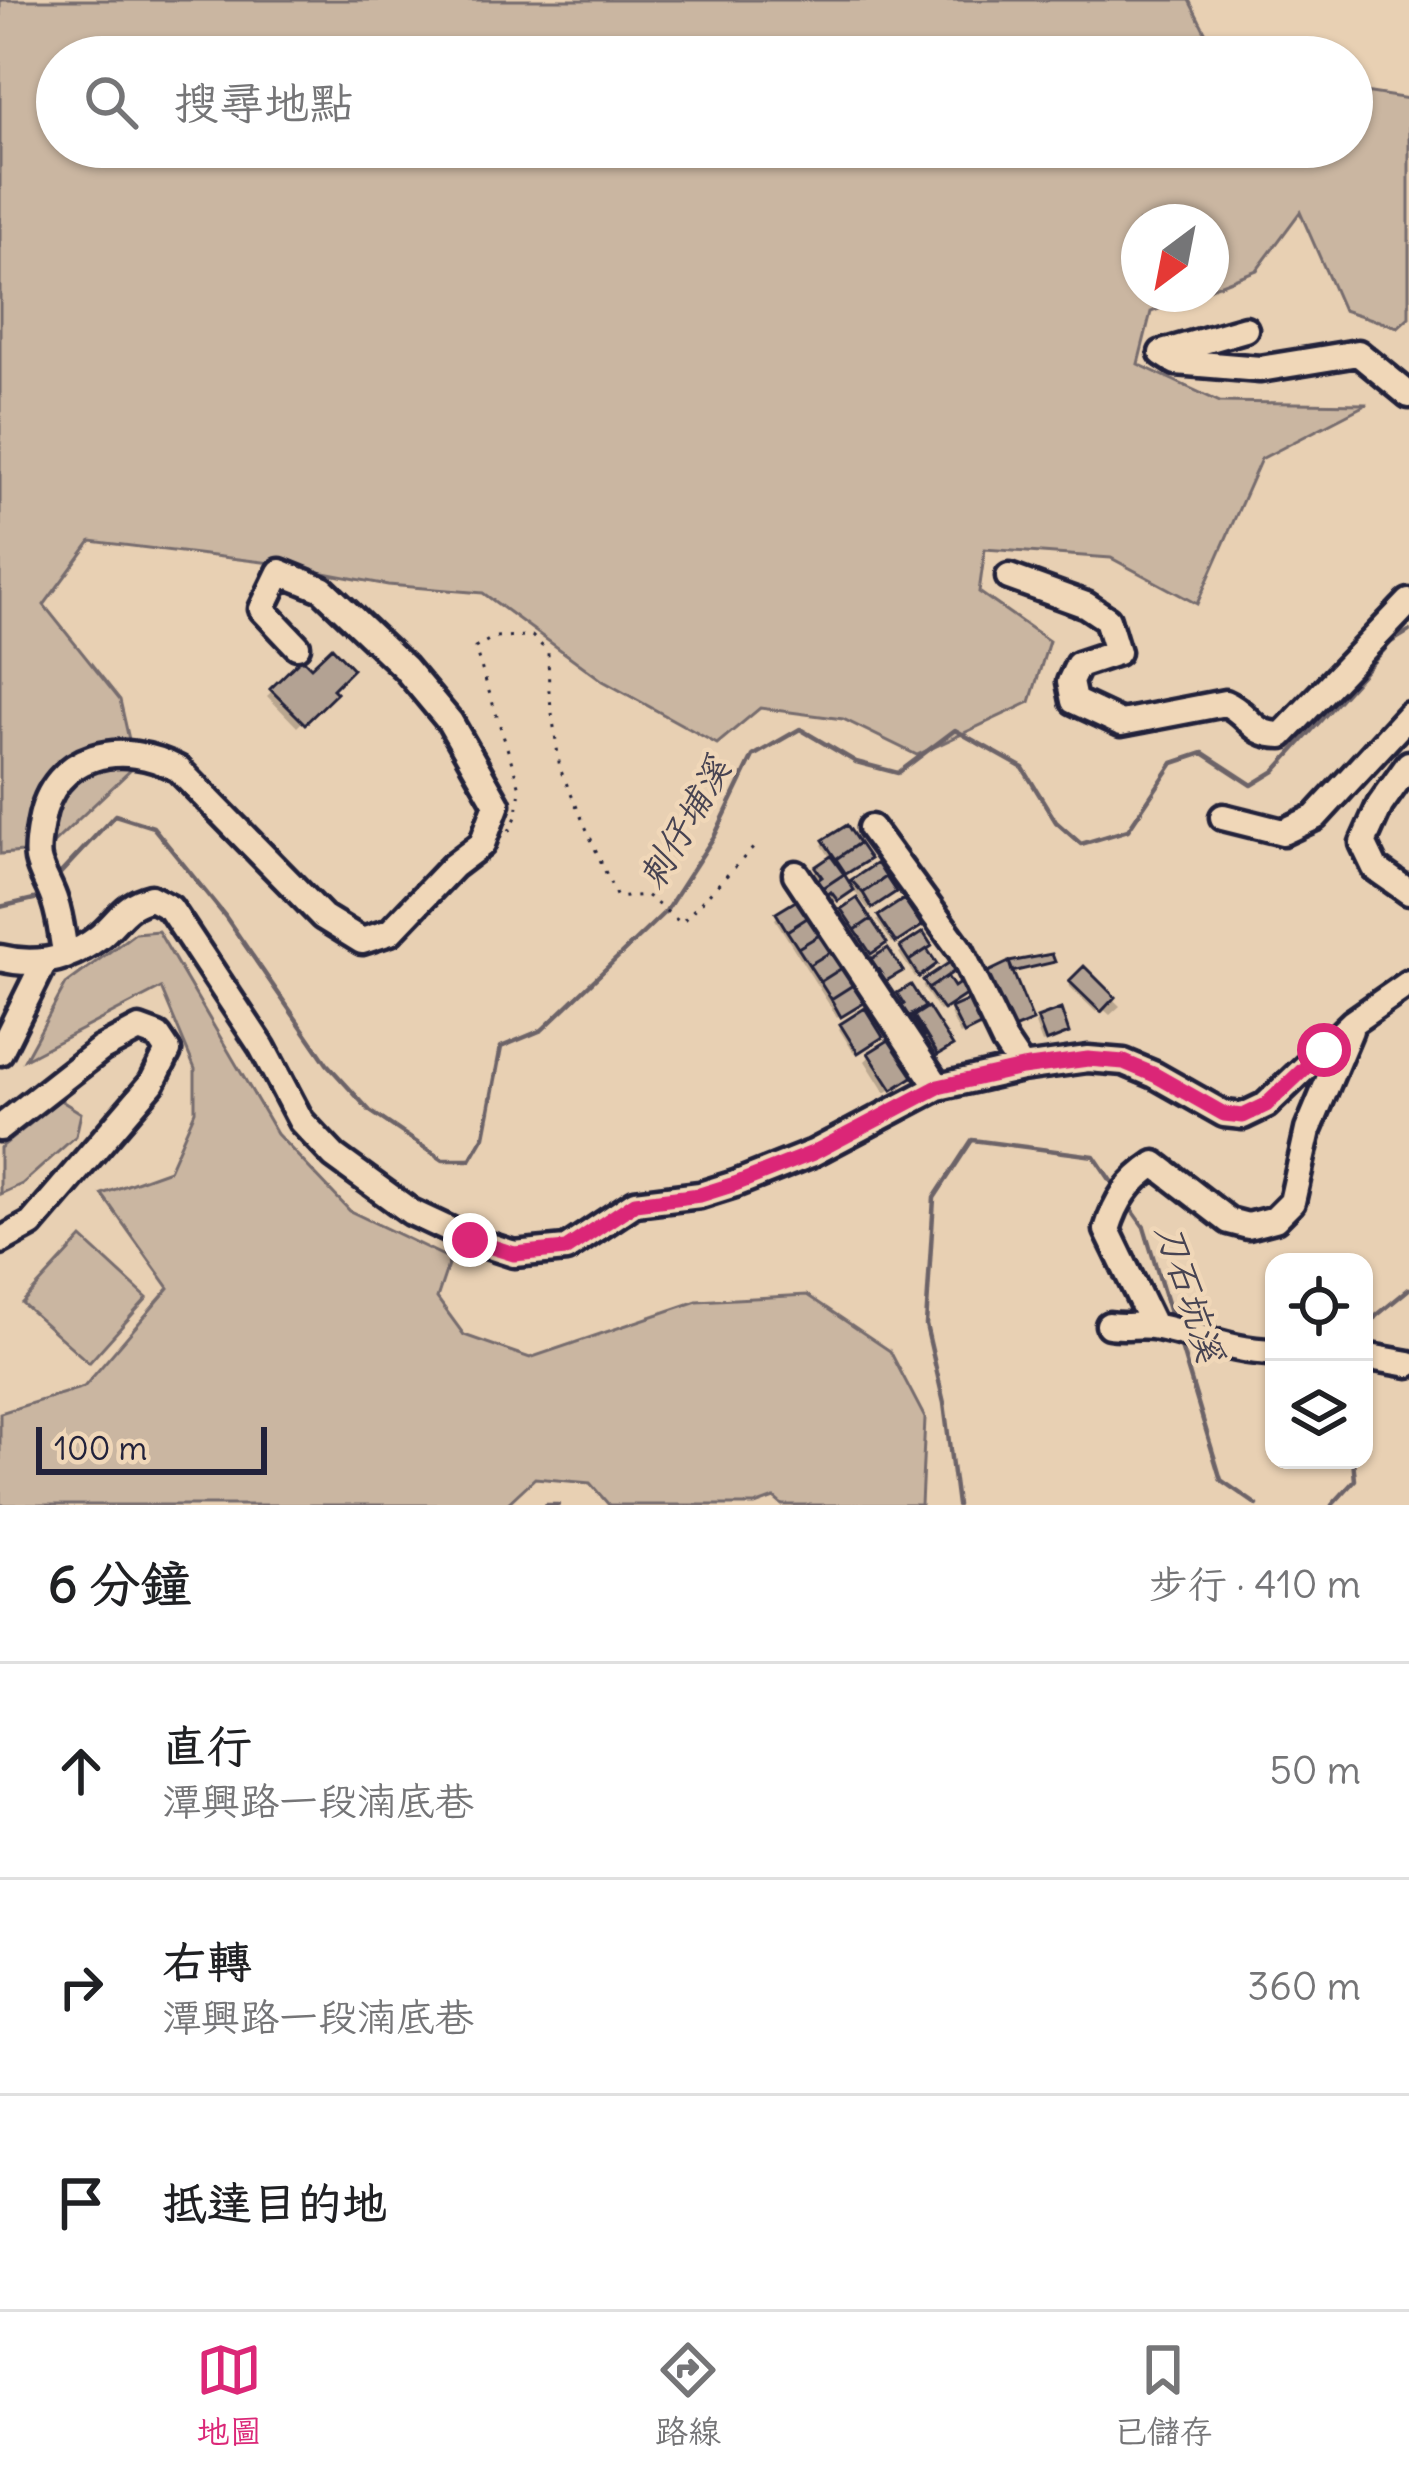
<!DOCTYPE html>
<html lang="zh-TW">
<head>
<meta charset="utf-8">
<style>
	:root { --surface:#fff; --page:#f6f6f6; --text:#202124; --muted:#757577; --line:#e0e0e0; --accent:#db2777 }
	body { margin:0; font-family:Delius,"LXGW WenKai TC",sans-serif; background:var(--page); color:var(--text) }
	.controls { position:absolute; right:36px; bottom:36px; display:grid; overflow:hidden; border-radius:24px; box-shadow:0 3px 9px #0004 }
	.controls button { width:108px; height:108px; display:grid; place-items:center; padding:0; border:0; border-bottom:3px solid var(--line); background:var(--surface); color:var(--text); font:60px sans-serif }
	.compass { position:absolute; left:1121px; top:204px; width:108px; height:108px; border-radius:50%; background:var(--surface); box-shadow:0 3px 9px #0004; rotate:212deg }
	.scale { position:absolute; left:36px; bottom:30px; width:231px; box-sizing:border-box; padding-left:12px; border:6px solid #22223b; border-top:0; font-size:33px; line-height:42px; white-space:nowrap; color:#22223b; -webkit-text-stroke:9px #f0d7b8; paint-order:stroke }
	.stop { position:absolute; width:36px; height:36px; margin:-27px; border:9px solid #db2777; border-radius:50%; background:#fff }
	.stop.end { background:#db2777; border-color:#fff; box-shadow:0 3px 12px #0008 }
	.list { margin:0; padding:0; list-style:none }
	h2 { display:flex; justify-content:space-between; align-items:center; height:156px; margin:0; padding:0 48px; font-size:51px }
	h2 small { font-size:39px; font-weight:400; color:var(--muted) }
	.list li { display:grid; grid-template-columns:78px 1fr auto; gap:36px; align-items:center; box-sizing:border-box; height:216px; padding:0 48px; border-top:3px solid var(--line) }
	.list b { display:block; font-size:45px; white-space:nowrap }
	.list p { margin:0; font-size:39px; white-space:nowrap; color:var(--muted) }
	.list em { font-size:39px; font-style:normal; color:var(--muted) }
	.icon { flex:none; width:66px; height:66px; fill:none; stroke:currentColor; stroke-width:2; stroke-linecap:round; stroke-linejoin:round }
	.map { position:relative; flex:none; width:1409px; height:1505px; overflow:hidden }
	.search { position:absolute; background:var(--surface); box-shadow:0 3px 9px #0004; left:36px; right:36px; top:36px; height:132px; display:flex; align-items:center; gap:30px; box-sizing:border-box; padding:0 42px; border-radius:66px; color:var(--muted); font-size:45px }
	.sheet { height:804px; background:var(--surface) }
	nav { display:flex; justify-content:space-around; align-items:center; box-sizing:border-box; height:168px; border-top:3px solid var(--line); background:var(--surface); font-size:33px; color:var(--muted) }
	nav a { display:grid; justify-items:center; gap:6px }
	nav .on { color:var(--accent) }
	.map>svg:first-child { display:block }
	.green { fill:#cab6a1; stroke:#766c6e; stroke-width:3 }
	.shadow { fill:#0003 }
	.lines { fill:none; stroke-linecap:round; stroke-linejoin:round }
	.stream { stroke:#6c6368; stroke-width:4.5 }
	.building { fill:#b3a293; stroke:#22223b; stroke-width:3 }
	.minor-casing { stroke:#22223b; stroke-width:33 }
	.path { stroke:#22223b; stroke-width:3; stroke-dasharray:3 9; stroke-linecap:butt }
	.minor { stroke:#f0d7b8; stroke-width:24 }
	.route { stroke:#db2777; stroke-width:15 }
	.labels { text-anchor:middle; stroke-width:9; stroke-linejoin:round; paint-order:stroke }
	.water-label { font-size:36px; font-style:italic; fill:#474352; stroke:#f0d7b8 }
</style>
</head>
<body>
<div class="map">
<svg width="1409" height="1505" viewBox="0 0 1409 1505">
	<rect width="100%" height="100%" fill="#e8d0b3"/>
	<filter id="ink" filterUnits="userSpaceOnUse"><feTurbulence type="fractalNoise" baseFrequency=".00833" numOctaves="2"/><feDisplacementMap in="SourceGraphic" scale="24" xChannelSelector="R" yChannelSelector="G"/><feConvolveMatrix kernelMatrix="1 2 1 2 8 2 1 2 1" color-interpolation-filters="sRGB"/></filter>
	<g filter="url(#ink)">
		<path class="green" d="M0 0H1189L1218 57H57V147H1352V90L1409 99V317L1398 327 1343 310 1300 212 1257 270 1211 288V222H1139V294H1197L1151 312 1138 364 1220 402 1367 404 1261 459 1197 604 1111 558 985 549 979 592 1049 641 1030 702 917 755 843 719 760 708 717 744 603 681 483 593 388 585 271 563 91 541 44 605 120 700 135 766 46 850 0 854Z
			M158 931 277 1134 350 1211 450 1259 437 1298 464 1335 530 1358 697 1301 807 1295 890 1351 925 1418 921 1505H782L774 1498 755 1505H609L590 1483 535 1478 506 1505H0V1413L84 1387 169 1288 102 1194 169 1170 195 1111V1069L161 988 25 1059 66 984 135 933Z
			M60 1100 81 1113 76 1136 22 1184 0 1194V1148Z
			M82 1238 147 1298 89 1363 22 1303Z"/>
		<path class="shadow" d="M302 662 332 693 297 727 267 696Z
			M825 842 863 861 841 876 848 886 876 867 890 895 868 909 852 888 834 902 814 872 831 859 822 845Z
			M843 911 880 945 867 954 840 914Z
			M778 916 857 1005 837 1017 775 919Z
			M879 918 915 928 892 943 877 921Z
			M921 937 934 964 915 977 899 953Z
			M873 961 896 973 882 982 870 964Z
			M1084 971 1120 1006 1110 1015 1101 1007 1096 1012 1069 986Z
			M943 977 953 991H968L939 1011 922 986Z
			M910 989 949 1045 935 1055 896 999Z
			M953 1011 982 1024 960 1035 950 1014Z
			M1038 1021 1063 1035 1042 1043 1035 1024Z
			M842 1026 877 1039 854 1053 839 1029Z
			M870 1056 911 1077 885 1093 865 1061Z"/>
		<g class="lines">
			<path class="stream" d="M55 879 115 815 153 827 225 916 327 1064 370 1111 443 1160H470L484 1136 501 1047 542 1030 666 911 715 835 753 756 800 729 856 762 898 773 955 730 1023 768 1056 822 1081 844 1128 830 1173 763 1203 753 1252 785 1275 771 1391 642 1409 631
				M0 907 38 898 44 892
				M1129 1206 1144 1227 1173 1323
				M1364 1333 1376 1316 1409 1289
				M1179 1340 1221 1480 1257 1505
				M546 1505H558
				M957 1505 944 1403 926 1325 934 1198 972 1140 1094 1156 1115 1187
				M1332 1505 1355 1480 1353 1460"/>
		</g>
		<path class="building" d="M332 647 353 669 333 689 337 693 305 724 270 689 302 658 311 667Z
			M847 825 859 843 836 859 823 840Z
			M859 843 870 859 846 874 836 859Z
			M831 856 844 874 820 890 815 882 822 877 815 867Z
			M877 863 886 877 863 893 851 880Z
			M844 874 854 890 838 901 831 892 825 897 820 890Z
			M886 877 896 892 872 908 863 893Z
			M857 898 871 919 855 930 841 909Z
			M799 899 810 916 787 931 776 913Z
			M904 899 922 926 896 943 878 916Z
			M810 916 821 934 798 948 787 931Z
			M871 919 887 943 871 954 855 930Z
			M923 932 932 946 909 961 900 947Z
			M821 934 832 951 809 965 798 948Z
			M888 948 903 971 886 981 871 959Z
			M927 949 937 964 919 977 909 961Z
			M832 951 842 968 820 982 809 965Z
			M1052 954 1055 962 1012 972 1009 962Z
			M958 957 964 965 928 989 923 980Z
			M1009 962 1033 1021 1011 1030 986 973Z
			M1084 966 1115 997 1101 1012 1069 981Z
			M842 968 853 985 831 999 820 982Z
			M947 976 954 987 967 978 975 989 943 1010 928 989Z
			M853 985 864 1003 841 1017 831 999Z
			M911 985 925 1007 911 1015 925 1036 918 1040 898 1008 904 1004 897 993Z
			M976 997 988 1022 964 1034 951 1008Z
			M928 1007 953 1046 938 1055 914 1016Z
			M865 1008 883 1037 858 1053 840 1024Z
			M1061 1009 1069 1033 1046 1042 1037 1018Z
			M897 1035 920 1072 892 1090 868 1053Z"/>
		<g class="lines">
			<g class="minor-casing">
				<path id="minor" d="M1245 329 1162 353 1176 362 1260 369 1358 353 1409 395
					M1009 577 1086 605 1107 619 1117 652 1078 665 1070 682 1074 701 1121 723 1225 703C1251 714 1249 735 1282 735L1409 602
					M1409 764 1380 805 1363 843 1375 868 1409 892
					M1223 817 1283 832 1315 817 1409 715
					M871 828 961 951 1004 1041 1022 1068
					M796 874 938 1087
					M66 956C62 939 61 919 55 902 51 887 41 874 38 859 36 848 39 833 41 822 53 752 123 739 178 769L323 917 362 941 390 932 453 866 482 844 497 804 450 722 405 668 322 589 280 572 262 609 297 646
					M0 958C36 967 69 960 99 937 120 920 123 905 151 898L170 908 262 1047 301 1121 334 1156 411 1212 471 1240 514 1254 566 1249 635 1203 700 1195 735 1184 813 1153 938 1087 1022 1068 1088 1059 1124 1062 1155 1075 1224 1114 1243 1116 1266 1105 1353 1022 1409 983
					M0 1052 45 961
					M0 1128 101 1049 139 1029 158 1036 168 1051 152 1083 31 1224 0 1241
					M1109 1325C1126 1328 1142 1323 1158 1327 1198 1335 1233 1352 1274 1352
					M1153 1325 1107 1230C1116 1200 1129 1181 1155 1164L1229 1221 1248 1226 1275 1219 1292 1202 1308 1130 1350 1030
					M1364 1356 1409 1364"/>
			</g>
			<path class="path" d="M509 831 517 815 520 788 475 648 494 637 532 636 548 652 549 692 560 769 617 898 646 895 681 923 758 843"/>
			<use href="#minor" class="minor"/>
		</g>
	</g>
	<g class="lines" filter="url(#ink)">
		<path class="route" d="M470 1240 514 1254 566 1249 635 1203 700 1195 735 1184 813 1153 938 1087 1022 1068 1088 1059 1124 1062 1155 1075 1224 1114 1243 1116 1266 1105 1324 1050"/>
	</g>
	<g class="labels">
		<g class="water-label">
			<text transform="translate(684 823) rotate(-60)" y="13">刺仔埔溪</text>
			<text transform="translate(1190 1292) rotate(72)" y="13">刀石坑溪</text>
		</g>
	</g>
</svg>
<div class="controls">
<button><svg class="icon" aria-label="locate" viewBox="0 0 24 24"><circle cx="12" cy="12" r="6"/><path d="M12 2v4M12 18v4M2 12h4M18 12h4"/></svg></button>
<button><svg class="icon" aria-label="layers" viewBox="0 0 24 24"><path d="M12 4l9 5-9 5-9-5zM3 14l9 5 9-5"/></svg></button>
</div>
<svg class="compass" viewBox="-18 -18 36 36"><path d="M0-13l5 13h-10z" fill="#e53935"/><path d="M0 13l5-13h-10z" fill="#757577"/></svg>
<div class="scale">100 m</div>
<div class="stop" style="left:1324px;top:1050px"></div>
<div class="stop end" style="left:470px;top:1240px"></div>
<div class="search"><svg class="icon" aria-label="search" viewBox="0 0 24 24"><circle cx="10" cy="10" r="6"/><path d="M15 15l6 6"/></svg>搜尋地點</div>
</div>
<section class="sheet">
<h2>6 分鐘<small>步行 · 410 m</small></h2>
<ul class="list">
<li><svg class="icon" aria-label="ahead" viewBox="0 0 24 24"><path d="M12 20V5M6 11l6-6 6 6"/></svg><div><b>直行</b><p>潭興路一段湳底巷</p></div><em>50 m</em></li>
<li><svg class="icon" aria-label="right" viewBox="0 0 24 24"><path d="M7 20v-9h11M14 6l5 5-5 5"/></svg><div><b>右轉</b><p>潭興路一段湳底巷</p></div><em>360 m</em></li>
<li><svg class="icon" aria-label="arrive" viewBox="0 0 24 24"><path d="M6 21V4h12l-3 4 3 4H6"/></svg><div><b>抵達目的地</b></div></li>
</ul>
</section>
<nav>
<a class="on"><svg class="icon" aria-label="map" viewBox="0 0 24 24"><path d="M3 6l6-2 6 2 6-2v14l-6 2-6-2-6 2zM9 4v14M15 6v14"/></svg>地圖</a>
<a><svg class="icon" aria-label="directions" viewBox="0 0 24 24"><path d="M12 3l9 9-9 9-9-9zM9 14v-3h6M13 9l2 2-2 2"/></svg>路線</a>
<a><svg class="icon" aria-label="saved" viewBox="0 0 24 24"><path d="M7 4h10v16l-5-4-5 4z"/></svg>已儲存</a>
</nav>
</body>
</html>
